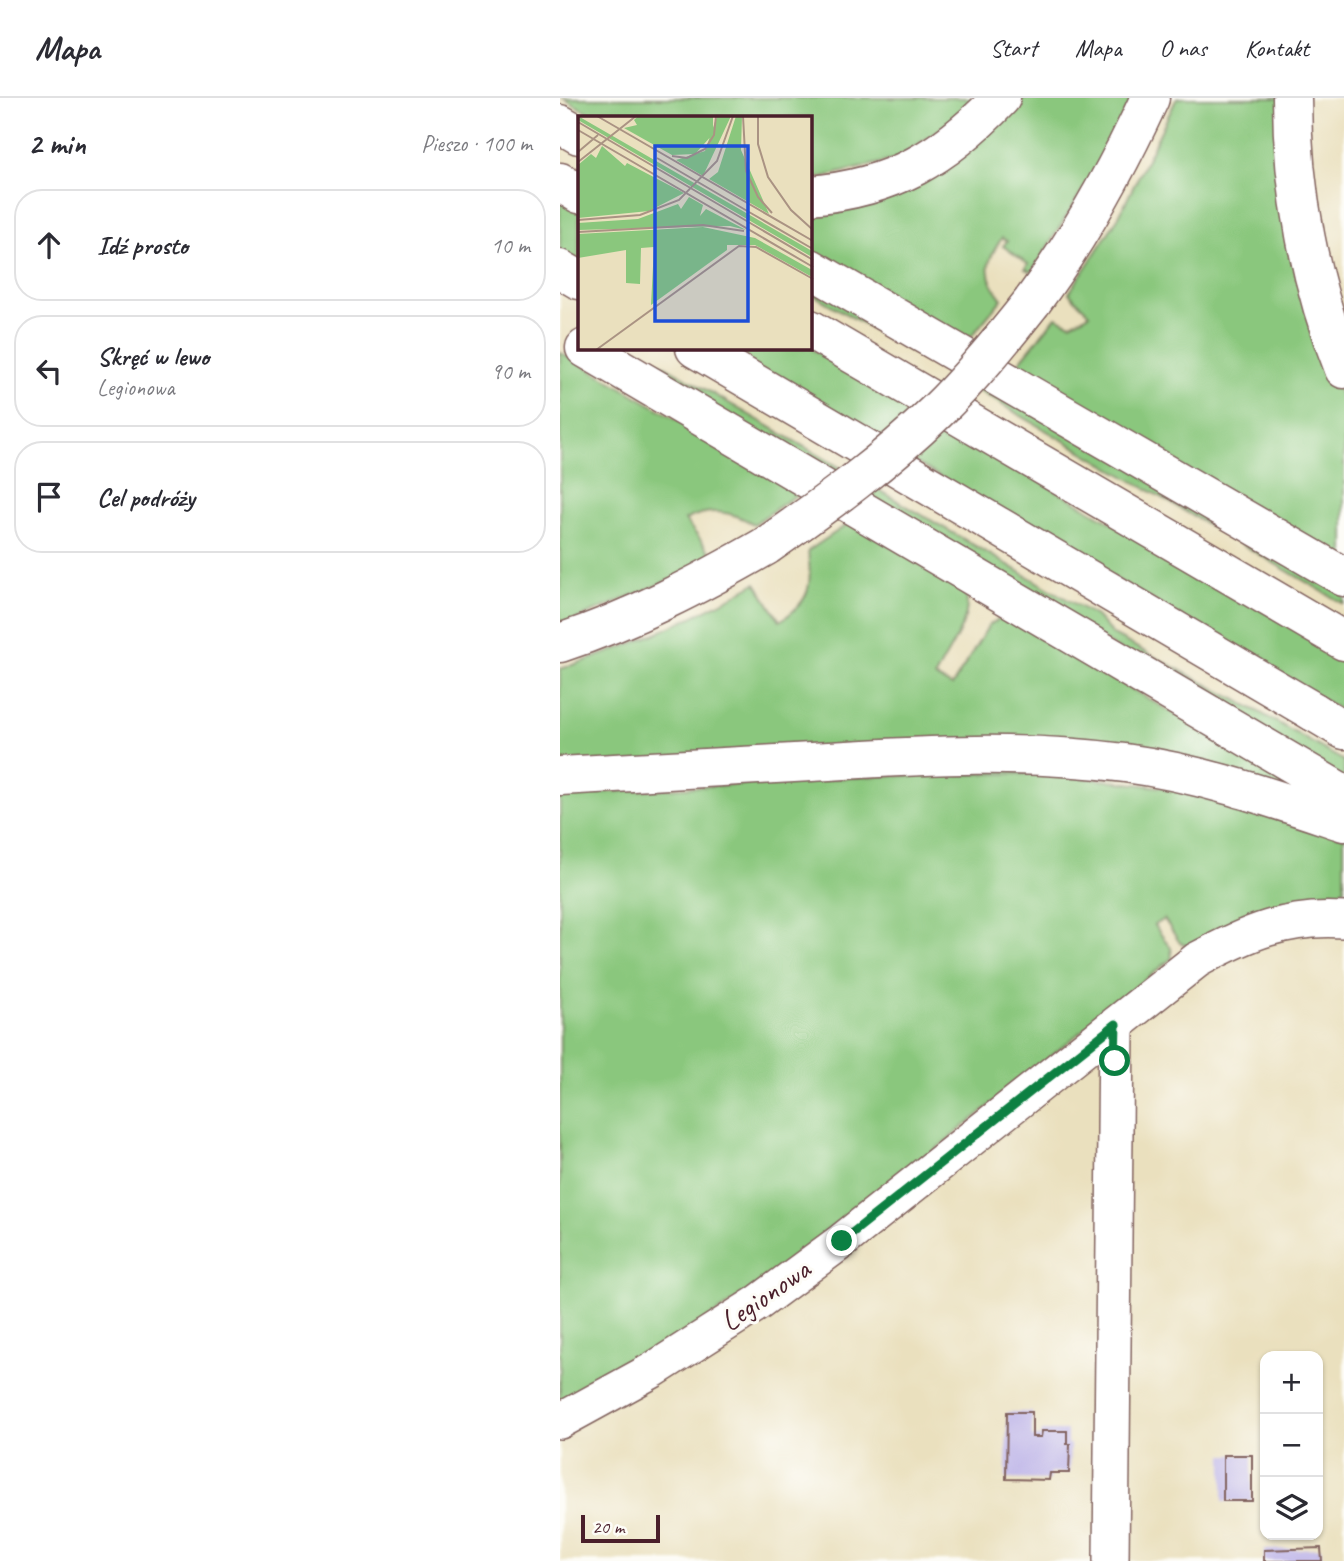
<!DOCTYPE html>
<html lang="pl">
<head>
<meta charset="utf-8">
<style>
	:root { --surface:#fff; --page:#f2f2f3; --text:#2b2b33; --muted:#7c7c81; --line:#e1e1e2 }
	body { margin:0; font-family:Caveat,sans-serif; background:var(--page); color:var(--text) }
	.controls { position:absolute; right:21px; bottom:21px; display:grid; overflow:hidden; border-radius:14px; box-shadow:0 2px 5px #0004 }
	.controls button { width:63px; height:63px; display:grid; place-items:center; padding:0; border:0; border-bottom:2px solid var(--line); background:var(--surface); color:var(--text); font:35px sans-serif }
	.scale { position:absolute; left:21px; bottom:18px; width:79px; box-sizing:border-box; padding-left:7px; border:4px solid #4a1f2b; border-top:0; font-size:19px; line-height:24px; white-space:nowrap; color:#4a1f2b; -webkit-text-stroke:5px #fdfcf7; paint-order:stroke }
	.stop { position:absolute; width:21px; height:21px; margin:-16px; border:5px solid #0b8043; border-radius:50%; background:#fff }
	.stop.end { background:#0b8043; border-color:#fff; box-shadow:0 2px 7px #0008 }
	.list { margin:0; padding:0; list-style:none }
	h2 { display:flex; justify-content:space-between; align-items:center; height:91px; margin:0; padding:0 28px; font-size:30px }
	h2 small { font-size:23px; font-weight:400; color:var(--muted) }
	.list li { display:grid; grid-template-columns:46px 1fr auto; gap:21px; align-items:center; box-sizing:border-box; height:112px; margin:0 14px 14px; padding:0 14px; border:2px solid var(--line); border-radius:28px }
	.list b { display:block; font-size:26px; white-space:nowrap }
	.list p { margin:0; font-size:23px; white-space:nowrap; color:var(--muted) }
	.list em { font-size:23px; font-style:normal; color:var(--muted) }
	.icon { flex:none; width:38px; height:38px; fill:none; stroke:currentColor; stroke-width:2; stroke-linecap:round; stroke-linejoin:round }
	.map { position:relative; flex:none; width:784px; height:1463px; overflow:hidden }
	header { display:flex; align-items:center; gap:42px; box-sizing:border-box; height:98px; padding:0 35px; background:var(--surface); border-bottom:2px solid var(--line) }
	header strong { font-size:33px }
	nav { display:flex; gap:38px; margin-inline-start:auto; font-size:24px }
	main { display:flex }
	aside { flex:1; background:var(--surface) }
	.map>svg:first-child { display:block }
	.green { fill:#8ac77d; stroke:#6a7354; stroke-width:2 }
	.building { fill:#bab0e7 }
	.lines { fill:none; stroke-linecap:round; stroke-linejoin:round }
	.minor-casing { stroke:#82635e; stroke-width:38 }
	.major-casing { stroke:#82635e; stroke-width:41 }
	.highway-casing { stroke:#82635e; stroke-width:41 }
	.minor { stroke:#fff; stroke-width:35 }
	.major { stroke:#fff; stroke-width:38 }
	.highway { stroke:#fff; stroke-width:38 }
	.highway-bridge-casing { stroke:#82635e; stroke-width:41; stroke-linecap:butt }
	.highway-bridge { stroke:#fff; stroke-width:38 }
	.route { stroke:#0b8043; stroke-width:9 }
	.labels { text-anchor:middle; stroke-width:6; stroke-linejoin:round; paint-order:stroke }
	.street-label { font-size:30px; fill:#4a1f2b; stroke:#fdfcf7 }
	.inset-road { fill:none; stroke:#aa9383; stroke-width:2 }
	.view { fill:#1d4ed8; fill-opacity:0.15; stroke:#1d4ed8; stroke-width:3.5 }
	.inset-edge { fill:none; stroke:#4a1f2b; stroke-width:3.5 }
</style>
</head>
<body>
<header>
<strong>Mapa</strong>
<nav><a>Start</a><a>Mapa</a><a>O nas</a><a>Kontakt</a></nav>
</header>
<main>
<aside>
<h2>2 min<small>Pieszo · 100 m</small></h2>
<ul class="list">
<li><svg class="icon" aria-label="ahead" viewBox="0 0 24 24"><path d="M12 20V5M6 11l6-6 6 6"/></svg><div><b>Idź prosto</b></div><em>10 m</em></li>
<li><svg class="icon" aria-label="left" viewBox="0 0 24 24"><path d="M17 20v-9H6M10 6l-5 5 5 5"/></svg><div><b>Skręć w lewo</b><p>Legionowa</p></div><em>90 m</em></li>
<li><svg class="icon" aria-label="arrive" viewBox="0 0 24 24"><path d="M6 21V4h12l-3 4 3 4H6"/></svg><div><b>Cel podróży</b></div></li>
</ul>
</aside>
<div class="map">
<svg width="784" height="1463" viewBox="0 0 784 1463">
	<rect width="100%" height="100%" fill="#fdfcf7"/>
	<filter id="ink" filterUnits="userSpaceOnUse"><feTurbulence type="fractalNoise" baseFrequency=".0143" numOctaves="2"/><feDisplacementMap in="SourceGraphic" scale="14" xChannelSelector="R" yChannelSelector="G"/><feConvolveMatrix kernelMatrix="1 2 1 2 8 2 1 2 1" color-interpolation-filters="sRGB"/></filter>
	<filter id="wash" filterUnits="userSpaceOnUse"><feTurbulence type="fractalNoise" baseFrequency=".00686" numOctaves="4" result="noise"/><feDisplacementMap in="SourceGraphic" scale="28" xChannelSelector="R" yChannelSelector="G"/><feGaussianBlur stdDeviation="1.57" result="paint"/><feColorMatrix in="noise" values="0 0 0 0 0 0 0 0 0 0 0 0 0 0 0 0 0 1.4 0 .05"/><feComposite in="paint" operator="in"/></filter>
	<g filter="url(#wash)">
		<rect width="100%" height="100%" fill="#eae0be"/>
		<path class="green" d="M3 0H424L337 61 250 82V19H36Z
			M463 0H572L540 64 472 174 465 171 468 166 443 148 447 143 442 140C425 164 423 178 442 201L406 245 250 155V112L444 20Z
			M617 0H721L767 267 784 304V461L452 273 496 219 511 226 530 216 509 195 558 120Z
			M0 102 19 114V168L0 157Z
			M250 182 784 491V506L250 195Z
			M48 250H74L536 518 553 537 697 613 784 663V684Z
			M159 250H250L784 559V614Z
			M0 254 242 393 194 426C170 413 150 409 125 422L153 458 114 480 0 528Z
			M291 424 405 493C415 522 385 554 375 579L392 588 429 527 445 518 762 701 684 682 0 664V571C65 551 138 519 196 485L220 523C251 503 252 488 248 453Z
			M483 675 609 690 784 739V813L627 848 620 845 604 821 594 827 611 850 612 860 265 1141 106 1250 0 1310V697L318 678Z"/>
		<g id="blocks">
			<path class="building" d="M447 1314H472V1339H481L482 1333H507V1346H510L509 1375H490L489 1382 446 1381Z
				M663 1357H692V1403H663Z
				M761 1450 762 1463H704V1452Z"/>
		</g>
	</g>
	<g filter="url(#ink)">
		<use href="#blocks" fill-opacity="0" stroke="#82635e" stroke-width="2"/>
		<g class="lines">
			<g class="minor-casing">
				<path id="minor" d="M0 1323 93 1272 198 1205 282 1143 637 862C687 835 726 818 784 822
					M551 1463 556 926"/>
			</g>
			<g class="major-casing">
				<path id="major" d="M754 614 784 632"/>
			</g>
			<g class="highway-casing">
				<path id="highway" d="M732 0C732 91 750 187 784 271
					M0 26 19 37
					M0 84 19 96
					M250 97C333 90 385 59 441 0
					M250 170 784 479
					M0 171 19 182
					M472 204C520 139 556 74 590 0
					M250 231 784 543
					M25 250 784 696
					M135 250 754 614
					M0 545C73 521 140 486 206 448
					M0 678C90 673 180 668 269 663 368 657 466 652 565 665 641 675 712 700 784 724"/>
			</g>
			<use href="#minor" class="minor"/>
			<use href="#major" class="major"/>
			<use href="#highway" class="highway"/>
			<g class="highway-bridge-casing">
				<path id="highway-bridge" d="M206 448C266 406 325 364 377 313 412 279 442 242 472 204"/>
			</g>
			<use href="#highway-bridge" class="highway-bridge"/>
		</g>
	</g>
	<g class="lines" filter="url(#ink)">
		<path class="route" d="M282 1143 556 926 555 963"/>
	</g>
	<g class="labels">
		<g class="street-label">
			<text transform="translate(205 1197) rotate(-35)" y="10">Legionowa</text>
		</g>
	</g>
	<g transform="translate(18 18)">
		<rect width="234" height="234" fill="#eae0be"/>
		<path d="M0 0 234 135V141L0 4ZM60 0H135V18L117 38 94 39 46 12 59 9 56 4ZM139 0H153L125 60 98 44 127 35ZM158 0H164L163 34 191 98 131 63 140 56ZM24 30 47 50 49 47 106 77 71 95 0 102V49L13 38 18 42ZM111 81 125 89 122 100 128 93 168 114 152 110 0 114V107L60 103 100 88 103 93ZM125 111 177 122 234 154V161L177 129H149V134L73 189 76 131 63 132 62 168 48 167V134L0 142V118Z" fill="#8ac77d"/>
		<path class="inset-road" d="M19 0 235 125M165 0 168 55 180 81 194 97M180 0V28L190 61 213 94 235 114M0 6 167 104M0 14 235 151M0 36 20 19M94 40 109 42 127 33 136 19 138 0M79 42 171 96M0 46 58 0M171 96 235 133M0 104 62 99 101 84 139 45 155 0M167 104 235 144M0 116 125 109 166 115M18 234 161 130 178 131 235 163"/>
		<path class="view" d="M77 30H170V205H77Z"/>
		<rect width="234" height="234" class="inset-edge"/>
	</g>
</svg>
<div class="controls">
<button>+</button>
<button>−</button>
<button><svg class="icon" aria-label="layers" viewBox="0 0 24 24"><path d="M12 4l9 5-9 5-9-5zM3 14l9 5 9-5"/></svg></button>
</div>
<div class="scale">20 m</div>
<div class="stop" style="left:555px;top:963px"></div>
<div class="stop end" style="left:282px;top:1143px"></div>
</div>
</main>
</body>
</html>
